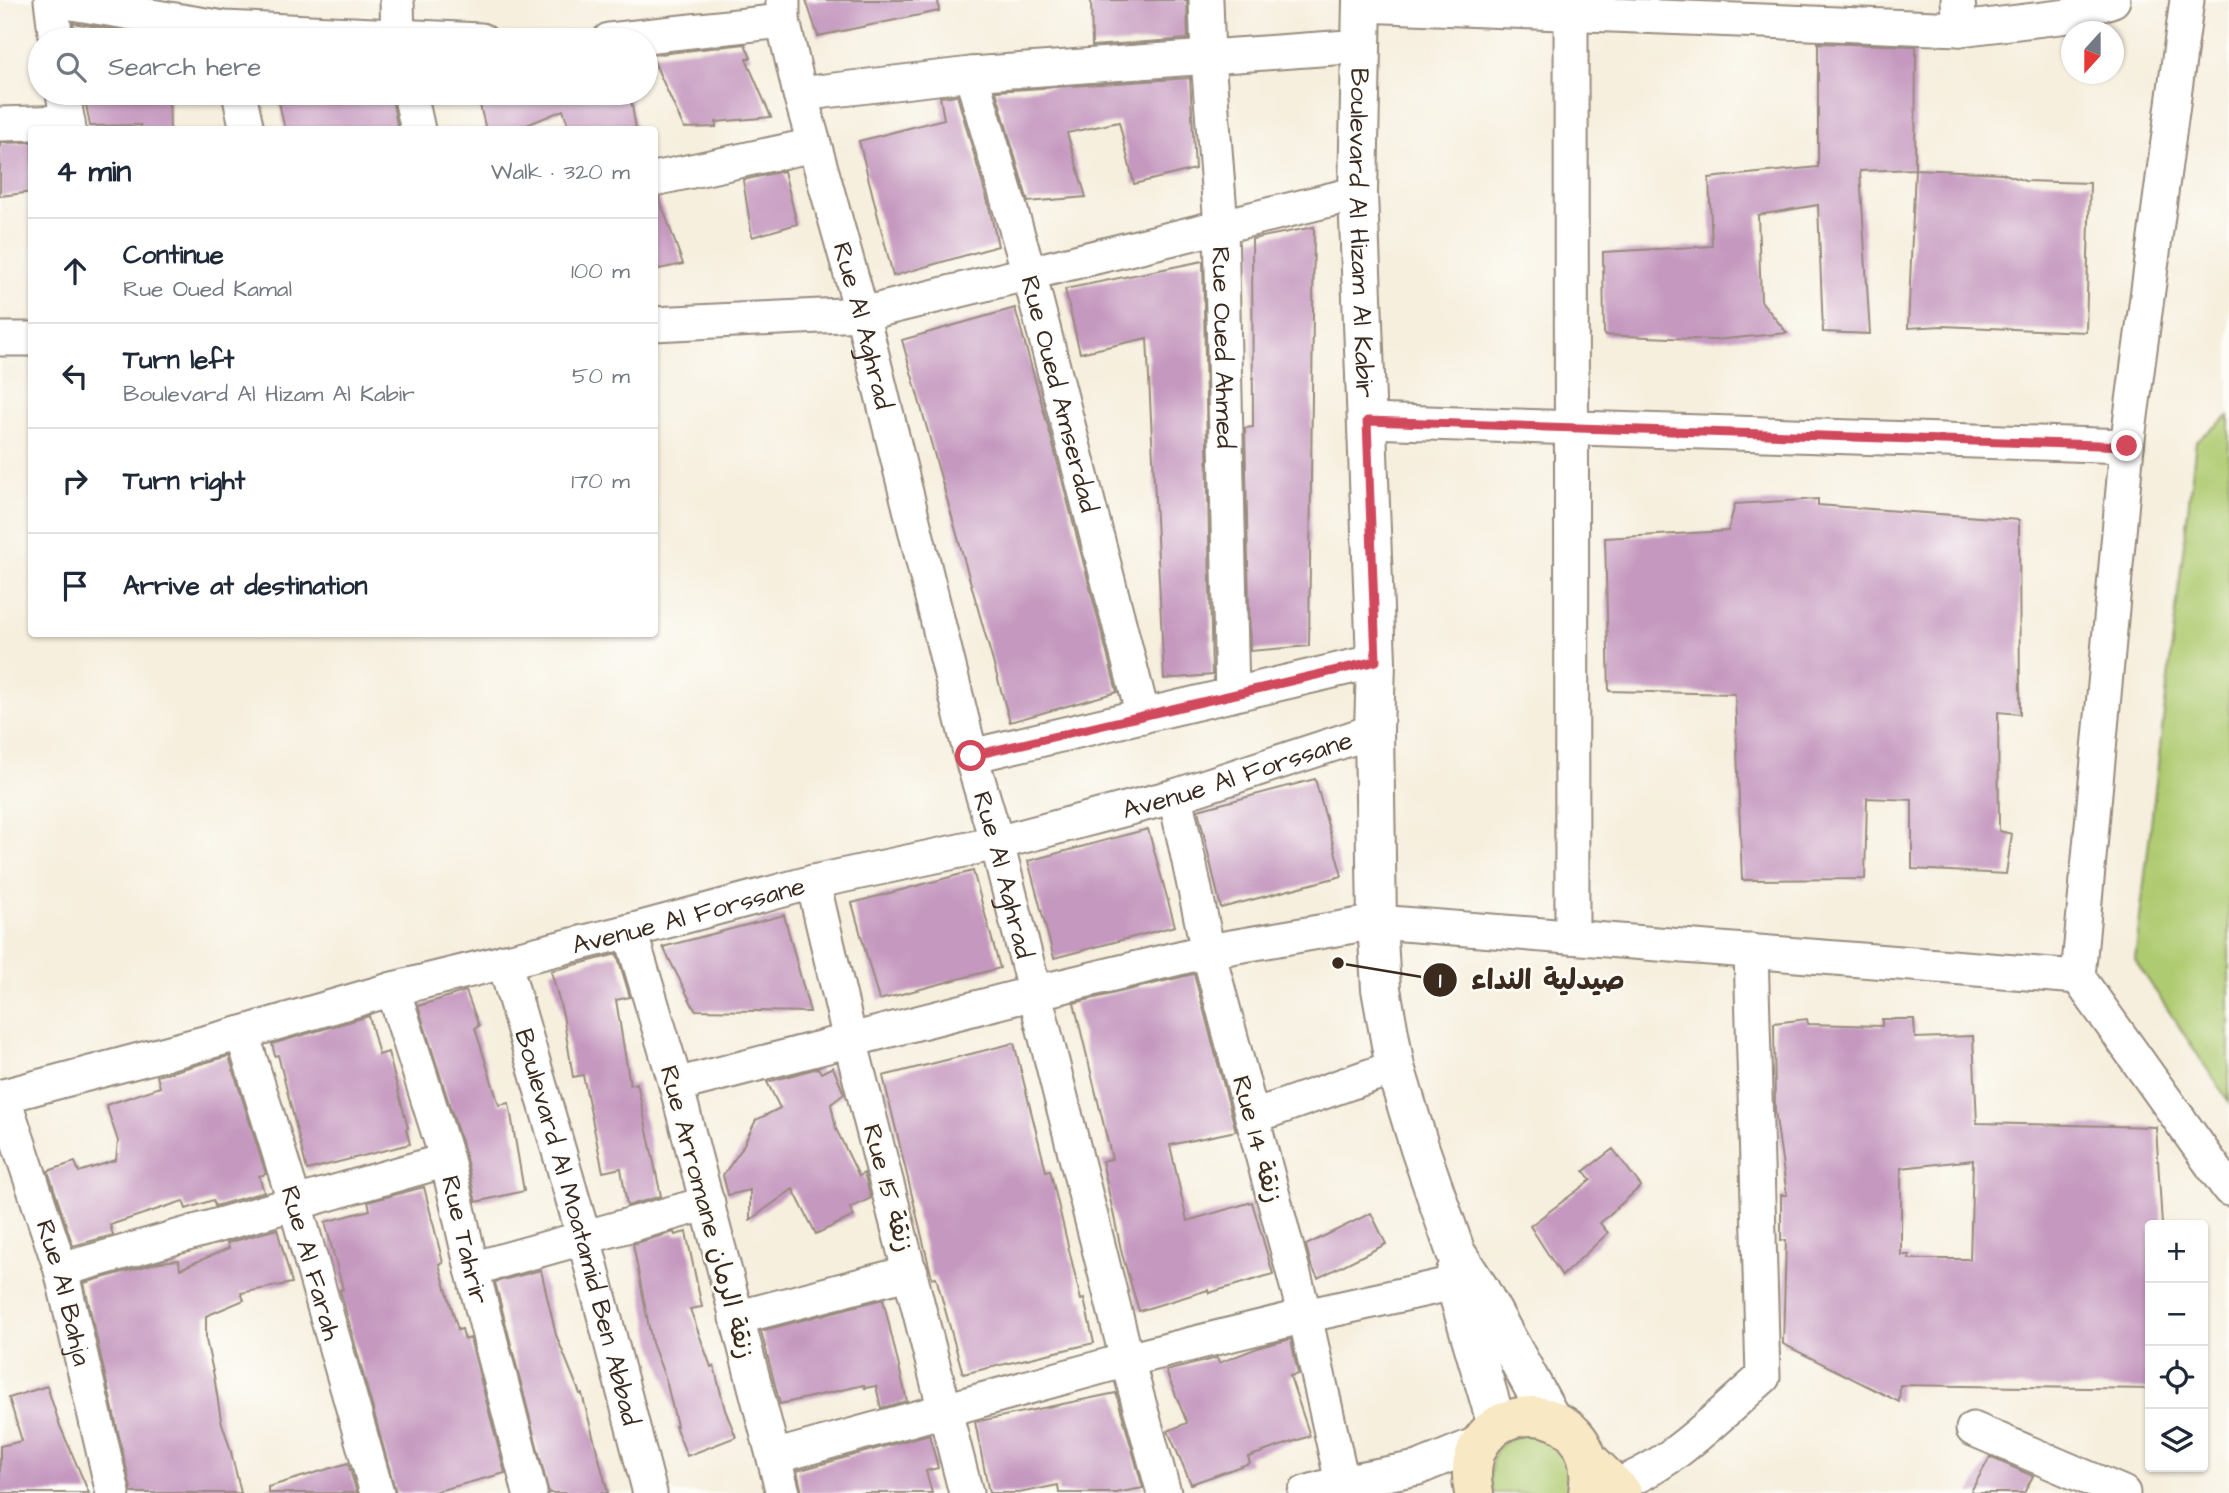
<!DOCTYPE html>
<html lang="en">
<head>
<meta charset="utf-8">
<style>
	:root { --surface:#fff; --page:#f2f2f3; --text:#1f2937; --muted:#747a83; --line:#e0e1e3 }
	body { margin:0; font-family:"Architects Daughter","Playpen Sans Arabic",sans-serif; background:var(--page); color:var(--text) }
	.controls { position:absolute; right:21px; bottom:21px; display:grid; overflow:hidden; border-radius:7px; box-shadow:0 2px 5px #0004 }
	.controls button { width:63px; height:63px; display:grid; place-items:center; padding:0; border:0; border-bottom:2px solid var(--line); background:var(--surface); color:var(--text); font:35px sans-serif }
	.compass { position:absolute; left:2061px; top:21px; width:63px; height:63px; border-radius:50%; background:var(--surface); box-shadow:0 2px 5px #0004; rotate:201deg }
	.stop { position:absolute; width:21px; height:21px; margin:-16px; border:5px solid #d1495b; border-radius:50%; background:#fff }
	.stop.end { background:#d1495b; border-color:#fff; box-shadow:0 2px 7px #0008 }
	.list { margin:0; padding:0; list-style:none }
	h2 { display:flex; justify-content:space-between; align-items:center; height:91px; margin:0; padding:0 28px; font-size:30px }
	h2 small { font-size:23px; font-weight:400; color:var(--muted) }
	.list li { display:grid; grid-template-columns:46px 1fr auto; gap:21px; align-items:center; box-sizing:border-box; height:105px; padding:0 28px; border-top:2px solid var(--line) }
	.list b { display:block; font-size:26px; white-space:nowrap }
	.list p { margin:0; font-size:23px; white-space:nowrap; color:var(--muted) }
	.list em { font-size:23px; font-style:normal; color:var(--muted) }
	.icon { flex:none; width:38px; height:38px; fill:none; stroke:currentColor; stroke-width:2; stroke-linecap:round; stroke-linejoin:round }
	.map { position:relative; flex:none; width:2229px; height:1493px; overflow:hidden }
	.search { position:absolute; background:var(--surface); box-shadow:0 2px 5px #0004; left:28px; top:28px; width:630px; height:77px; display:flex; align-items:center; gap:18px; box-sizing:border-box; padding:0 24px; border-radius:38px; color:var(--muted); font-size:26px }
	.panel { position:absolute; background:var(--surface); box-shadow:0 2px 5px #0004; left:28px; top:126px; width:630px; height:511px; border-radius:7px }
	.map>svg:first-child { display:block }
	.green { fill:#afcb71; stroke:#757a48; stroke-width:2 }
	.building { fill:#c598bf; fill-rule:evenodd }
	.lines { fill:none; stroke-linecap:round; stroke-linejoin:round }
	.minor-casing { stroke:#988c7e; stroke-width:37 }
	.tertiary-casing { stroke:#988c7e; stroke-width:42 }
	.secondary-casing { stroke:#988c7e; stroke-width:42 }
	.minor { stroke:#fff; stroke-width:33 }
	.tertiary { stroke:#fff; stroke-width:38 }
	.secondary { stroke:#f8e8c3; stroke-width:38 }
	.route { stroke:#d1495b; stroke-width:9 }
	.labels { text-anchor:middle; stroke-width:5; stroke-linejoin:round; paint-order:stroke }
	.street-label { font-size:26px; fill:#3b2a1e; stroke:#fdfcf7 }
	.leader { fill:none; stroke:#3b2a1e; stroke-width:2.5 }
	.callout-dot { fill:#3b2a1e; stroke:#fdfcf7; stroke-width:2.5 }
	.mark-label { font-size:21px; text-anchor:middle; font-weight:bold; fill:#fff }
	.callout-label { font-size:28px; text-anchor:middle; font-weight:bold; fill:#3b2a1e; stroke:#fdfcf7; stroke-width:5; stroke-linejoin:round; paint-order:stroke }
</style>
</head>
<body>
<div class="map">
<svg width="2229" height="1493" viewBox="0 0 2229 1493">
	<rect width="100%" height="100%" fill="#fdfcf7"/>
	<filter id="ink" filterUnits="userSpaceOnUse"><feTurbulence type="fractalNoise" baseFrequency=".0143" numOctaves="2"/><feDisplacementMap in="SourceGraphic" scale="14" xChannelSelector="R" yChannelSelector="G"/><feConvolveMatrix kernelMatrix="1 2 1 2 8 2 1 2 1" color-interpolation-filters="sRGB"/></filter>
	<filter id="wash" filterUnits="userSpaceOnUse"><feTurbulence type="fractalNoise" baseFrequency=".00686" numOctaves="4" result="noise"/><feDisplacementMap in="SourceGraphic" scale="28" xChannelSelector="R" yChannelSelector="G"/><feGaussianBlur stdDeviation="1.57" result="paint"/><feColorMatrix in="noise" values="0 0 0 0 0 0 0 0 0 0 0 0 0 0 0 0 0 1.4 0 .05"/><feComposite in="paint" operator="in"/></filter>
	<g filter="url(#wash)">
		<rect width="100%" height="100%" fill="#f6efde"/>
		<path class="green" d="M2229 416V1102L2135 960 2196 441Z
			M1526 1432 1554 1438 1572 1458 1570 1493H1494C1488 1480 1489 1455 1501 1445 1507 1439 1518 1436 1526 1432Z"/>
		<g id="blocks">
			<path class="building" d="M806 0H938L939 11 818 36Z
				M1091 0H1187L1188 39 1092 46Z
				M73 23 123 31 126 40H75Z
				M1818 43 1916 46 1915 169 1860 171 1870 334 1823 332 1818 205 1758 215 1761 301 1787 333 1714 340 1604 335 1603 252 1712 246 1709 178 1818 167Z
				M745 44 751 58 746 59 771 117 716 122V127L684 128 651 55Z
				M1190 78 1195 169 1134 184 1119 122 1067 133 1086 197 1028 202 996 91Z
				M84 93H169L170 130H141V125L90 126Z
				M277 93H391L398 130H285Z
				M477 93H630L636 130H570L563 110 515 130H486Z
				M957 95 989 206 998 246 893 276 859 141 944 119 940 97Z
				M32 142V192L0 196V143Z
				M1915 169 2002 173 2025 181 2090 183 2086 332 1942 326 1908 328Z
				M784 171 797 224 752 237 743 180Z
				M654 198H659L683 264 654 270Z
				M1314 227 1309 646 1250 651 1245 428 1253 427 1252 239Z
				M1203 261 1212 675 1164 679 1147 338 1080 353 1065 289Z
				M1015 308 1051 437 1117 692 1010 722 902 340Z
				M1818 499V505L2019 520 2020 714 1998 712 1999 831 2012 834 2006 874 1912 869V800L1867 798 1865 879 1742 880 1735 694 1609 691 1605 538 1728 531 1735 504Z
				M1315 779 1342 876 1221 908 1198 810Z
				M1148 829 1175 926 1054 958 1028 861Z
				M973 871 1000 968 879 1000 852 903Z
				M784 915 810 1012 695 1010 663 947Z
				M617 954 630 997 616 1000 630 1085 637 1083 661 1196 627 1206 621 1168 603 1172 583 1075 573 1077 563 1015 551 971Z
				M1194 974 1236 1131 1170 1145 1187 1221 1252 1202 1273 1274 1209 1293 1208 1290 1139 1311 1122 1254 1102 1161 1112 1159 1074 1003Z
				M466 991 479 1026 475 1028 499 1105 509 1103 524 1191 476 1202 465 1154 418 1006Z
				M369 1016 379 1055 388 1052 408 1128 406 1129 410 1144 307 1170 278 1055 275 1056 272 1044Z
				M1807 1019 1808 1024 1882 1026V1019H1914L1915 1038 1973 1036 1977 1123 2156 1127 2162 1225H2150V1389L1900 1385 1899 1402 1783 1344 1786 1240 1781 1241V1195H1787L1775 1111 1774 1023ZM1973 1160 1970 1259H1909V1255H1901V1168Z
				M1014 1043 1046 1171 1050 1170 1081 1300 1084 1299 1094 1343 963 1374 936 1277 932 1278 883 1076Z
				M229 1056 266 1174 259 1176 264 1192 215 1206 213 1200 186 1209 183 1201 110 1225 113 1235 73 1246 48 1171 75 1162 79 1172 116 1160 118 1141 106 1105 160 1087 157 1076Z
				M833 1067 844 1094 831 1104 836 1129 859 1176 864 1173 871 1198 850 1208 854 1216 816 1234 793 1189 750 1220V1190L728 1195 723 1175 741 1150 756 1120 780 1108 767 1082 818 1068 821 1073Z
				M1613 1149 1641 1186 1600 1223 1608 1233 1562 1276 1530 1226 1591 1180 1584 1171Z
				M424 1187 443 1263 439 1264 458 1330 462 1329 465 1340 470 1338 505 1473 430 1493H396L340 1290 343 1289 325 1222 370 1210 368 1202Z
				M1371 1213 1386 1244 1318 1278 1311 1265 1306 1245Z
				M277 1229 292 1283 241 1293 244 1300 206 1316V1340L214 1376 221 1420 230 1448 241 1493H132L84 1283 160 1262 179 1260 180 1269 229 1248 227 1243Z
				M674 1232 675 1235 686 1232 702 1307 690 1309 711 1367 714 1366 725 1410 736 1437 687 1456 675 1426H677L666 1380 652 1343 633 1244Z
				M541 1270 556 1335 580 1394H582L608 1493H549L495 1282Z
				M883 1299 907 1401 881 1408 876 1386 865 1388 864 1385 780 1404 761 1331Z
				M1291 1339 1298 1374 1290 1376 1310 1436 1248 1457 1250 1463 1191 1484 1168 1431 1187 1423 1166 1371 1217 1358 1219 1363 1260 1347Z
				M47 1386 60 1426 89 1493H0V1446L22 1441 9 1398Z
				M1116 1393 1143 1488 1116 1493H1059L1058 1485 1019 1493H989L975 1422Z
				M929 1434 938 1468 926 1471 932 1493H802L797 1471Z
				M1990 1457 2033 1476 2024 1493H1970Z
				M348 1463 357 1493H268V1487Z"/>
		</g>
	</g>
	<g filter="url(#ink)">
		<use href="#blocks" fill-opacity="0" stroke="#988c7e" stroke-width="2"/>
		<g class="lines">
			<g class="minor-casing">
				<g id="minor">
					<path d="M51 0 56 40"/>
					<path d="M53 0 224 28 481 40"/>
					<path d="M397 0 398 40"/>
					<path id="s1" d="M783 0V21L800 94 862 314 971 756 997 843 1127 1360 1164 1493"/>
					<path id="s2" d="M1206 0 1208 59 1221 226 1232 695"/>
					<path d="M1571 0 1572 937"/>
					<path d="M1958 0 1960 29"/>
					<path d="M2187 0 2127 446 2078 977 2229 1189"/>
					<path d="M1362 5 1960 29 2068 16 2113 0"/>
					<path d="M609 40 783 21"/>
					<path id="s3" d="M971 74 1029 273 1143 716"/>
					<path d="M63 93 69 130"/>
					<path d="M239 93 247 130"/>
					<path d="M410 93 418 130"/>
					<path d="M800 94 971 74 1362 46"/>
					<path d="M0 124 68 122"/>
					<path d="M654 179 814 145"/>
					<path d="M654 324 862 314 1358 193"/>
					<path d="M0 339H32"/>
					<path d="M1367 421 2127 446"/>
					<path d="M971 756 1376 661"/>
					<path d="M1175 796 1208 951 1305 1316 1342 1482"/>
					<path d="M813 882 850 1040 966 1493"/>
					<path d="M630 931 676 1085 783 1493"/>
					<path id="s4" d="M504 961 584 1238 650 1493"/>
					<path id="s5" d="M393 989 447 1160 472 1269 530 1493"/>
					<path id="s6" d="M242 1033 295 1204 377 1493"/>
					<path d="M676 1085 1034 993 1208 951 1377 922 2078 977"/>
					<path id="s7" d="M3 1096 61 1270 113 1493"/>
					<path id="s8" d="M0 1097 242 1033 393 989 630 931 813 882 997 843 1175 796 1374 731"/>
					<path d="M1252 1117 1395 1067"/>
					<path d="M472 1269 708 1203"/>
					<path d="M61 1270 447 1160"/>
					<path d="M736 1318 911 1272"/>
					<path d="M1973 1429 2123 1493"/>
					<path d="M774 1457 1127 1360 1305 1316 1455 1283 1480 1290"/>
					<path d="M1592 1492C1661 1478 1711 1422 1763 1377L1751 951"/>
					<path d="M1305 1493 1342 1482 1418 1468 1481 1442"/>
				</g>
			</g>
			<g class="tertiary-casing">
				<g id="tertiary">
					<path id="s9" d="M1362 0 1358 193 1376 661 1374 731 1377 922 1381 989 1395 1067 1420 1149 1456 1253 1480 1290 1551 1419"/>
					<path d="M1456 1272 1455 1283 1497 1425"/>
				</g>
			</g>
			<g class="secondary-casing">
				<path id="secondary" d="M1588 1459 1622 1493
					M1474 1493C1453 1393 1605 1388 1588 1493"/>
			</g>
			<use href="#minor" class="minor"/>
			<use href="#tertiary" class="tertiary"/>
			<use href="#secondary" class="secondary"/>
		</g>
	</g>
	<g class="lines" filter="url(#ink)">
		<path class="route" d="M971 756 1376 661 1367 421 2127 446"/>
	</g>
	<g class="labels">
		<g class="street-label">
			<text dy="9" stroke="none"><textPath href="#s9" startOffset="233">Boulevard Al Hizam Al Kabir</textPath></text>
			<text dy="9" stroke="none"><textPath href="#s1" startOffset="336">Rue Al Aghrad</textPath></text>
			<text dy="9" stroke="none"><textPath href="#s2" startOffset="348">Rue Oued Ahmed</textPath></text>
			<text dy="9" stroke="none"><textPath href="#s3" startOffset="332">Rue Oued Amserdad</textPath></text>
			<text dy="9" stroke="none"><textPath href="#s8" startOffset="1279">Avenue Al Forssane</textPath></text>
			<text dy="9" stroke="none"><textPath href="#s1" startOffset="903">Rue Al Aghrad</textPath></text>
			<text dy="9" stroke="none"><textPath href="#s8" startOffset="712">Avenue Al Forssane</textPath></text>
			<text transform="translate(1258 1139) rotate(75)" y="9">Rue 14 زنقة</text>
			<text transform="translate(889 1188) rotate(75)" y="9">Rue 15 زنقة</text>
			<text transform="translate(708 1212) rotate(75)" y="9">Rue Arromane زنقة الرمان</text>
			<text dy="9" stroke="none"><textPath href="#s4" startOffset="276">Boulevard Al Moatamid Ben Abbad</textPath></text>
			<text dy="9" stroke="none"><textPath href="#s5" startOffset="261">Rue Tahrir</textPath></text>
			<text dy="9" stroke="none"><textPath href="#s6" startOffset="240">Rue Al Farah</textPath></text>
			<text dy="9" stroke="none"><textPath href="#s7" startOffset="206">Rue Al Bahja</textPath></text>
		</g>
	</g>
	<path class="leader" d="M1338 963L1440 980"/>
	<g class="callout-dot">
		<circle cx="1338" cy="963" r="7"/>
		<circle cx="1440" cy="980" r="18"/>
	</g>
	<g class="mark-label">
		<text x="1440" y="987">1</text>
	</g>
	<g class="callout-label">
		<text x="1548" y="989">صيدلية النداء</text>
	</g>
</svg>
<div class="controls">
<button>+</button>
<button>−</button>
<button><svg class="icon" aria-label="locate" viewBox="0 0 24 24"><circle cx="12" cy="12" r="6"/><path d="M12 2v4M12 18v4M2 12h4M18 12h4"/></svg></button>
<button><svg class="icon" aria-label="layers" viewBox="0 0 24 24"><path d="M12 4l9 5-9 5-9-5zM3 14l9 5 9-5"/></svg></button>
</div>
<svg class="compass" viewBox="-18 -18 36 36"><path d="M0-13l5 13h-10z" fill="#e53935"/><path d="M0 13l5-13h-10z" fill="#747a83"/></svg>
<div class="stop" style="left:971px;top:756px"></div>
<div class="stop end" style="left:2127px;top:446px"></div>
<div class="search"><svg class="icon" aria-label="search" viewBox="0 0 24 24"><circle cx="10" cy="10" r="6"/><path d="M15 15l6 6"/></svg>Search here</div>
<section class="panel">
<h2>4 min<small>Walk · 320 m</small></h2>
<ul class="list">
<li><svg class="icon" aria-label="ahead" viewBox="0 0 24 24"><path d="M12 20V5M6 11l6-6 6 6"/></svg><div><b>Continue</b><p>Rue Oued Kamal</p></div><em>100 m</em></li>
<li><svg class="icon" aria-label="left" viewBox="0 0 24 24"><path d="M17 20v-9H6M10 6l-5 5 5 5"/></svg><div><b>Turn left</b><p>Boulevard Al Hizam Al Kabir</p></div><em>50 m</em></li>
<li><svg class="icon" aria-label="right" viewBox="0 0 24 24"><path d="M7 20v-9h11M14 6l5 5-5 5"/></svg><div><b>Turn right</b></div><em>170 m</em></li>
<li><svg class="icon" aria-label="arrive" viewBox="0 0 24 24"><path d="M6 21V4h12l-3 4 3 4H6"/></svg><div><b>Arrive at destination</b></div></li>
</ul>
</section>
</div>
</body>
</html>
